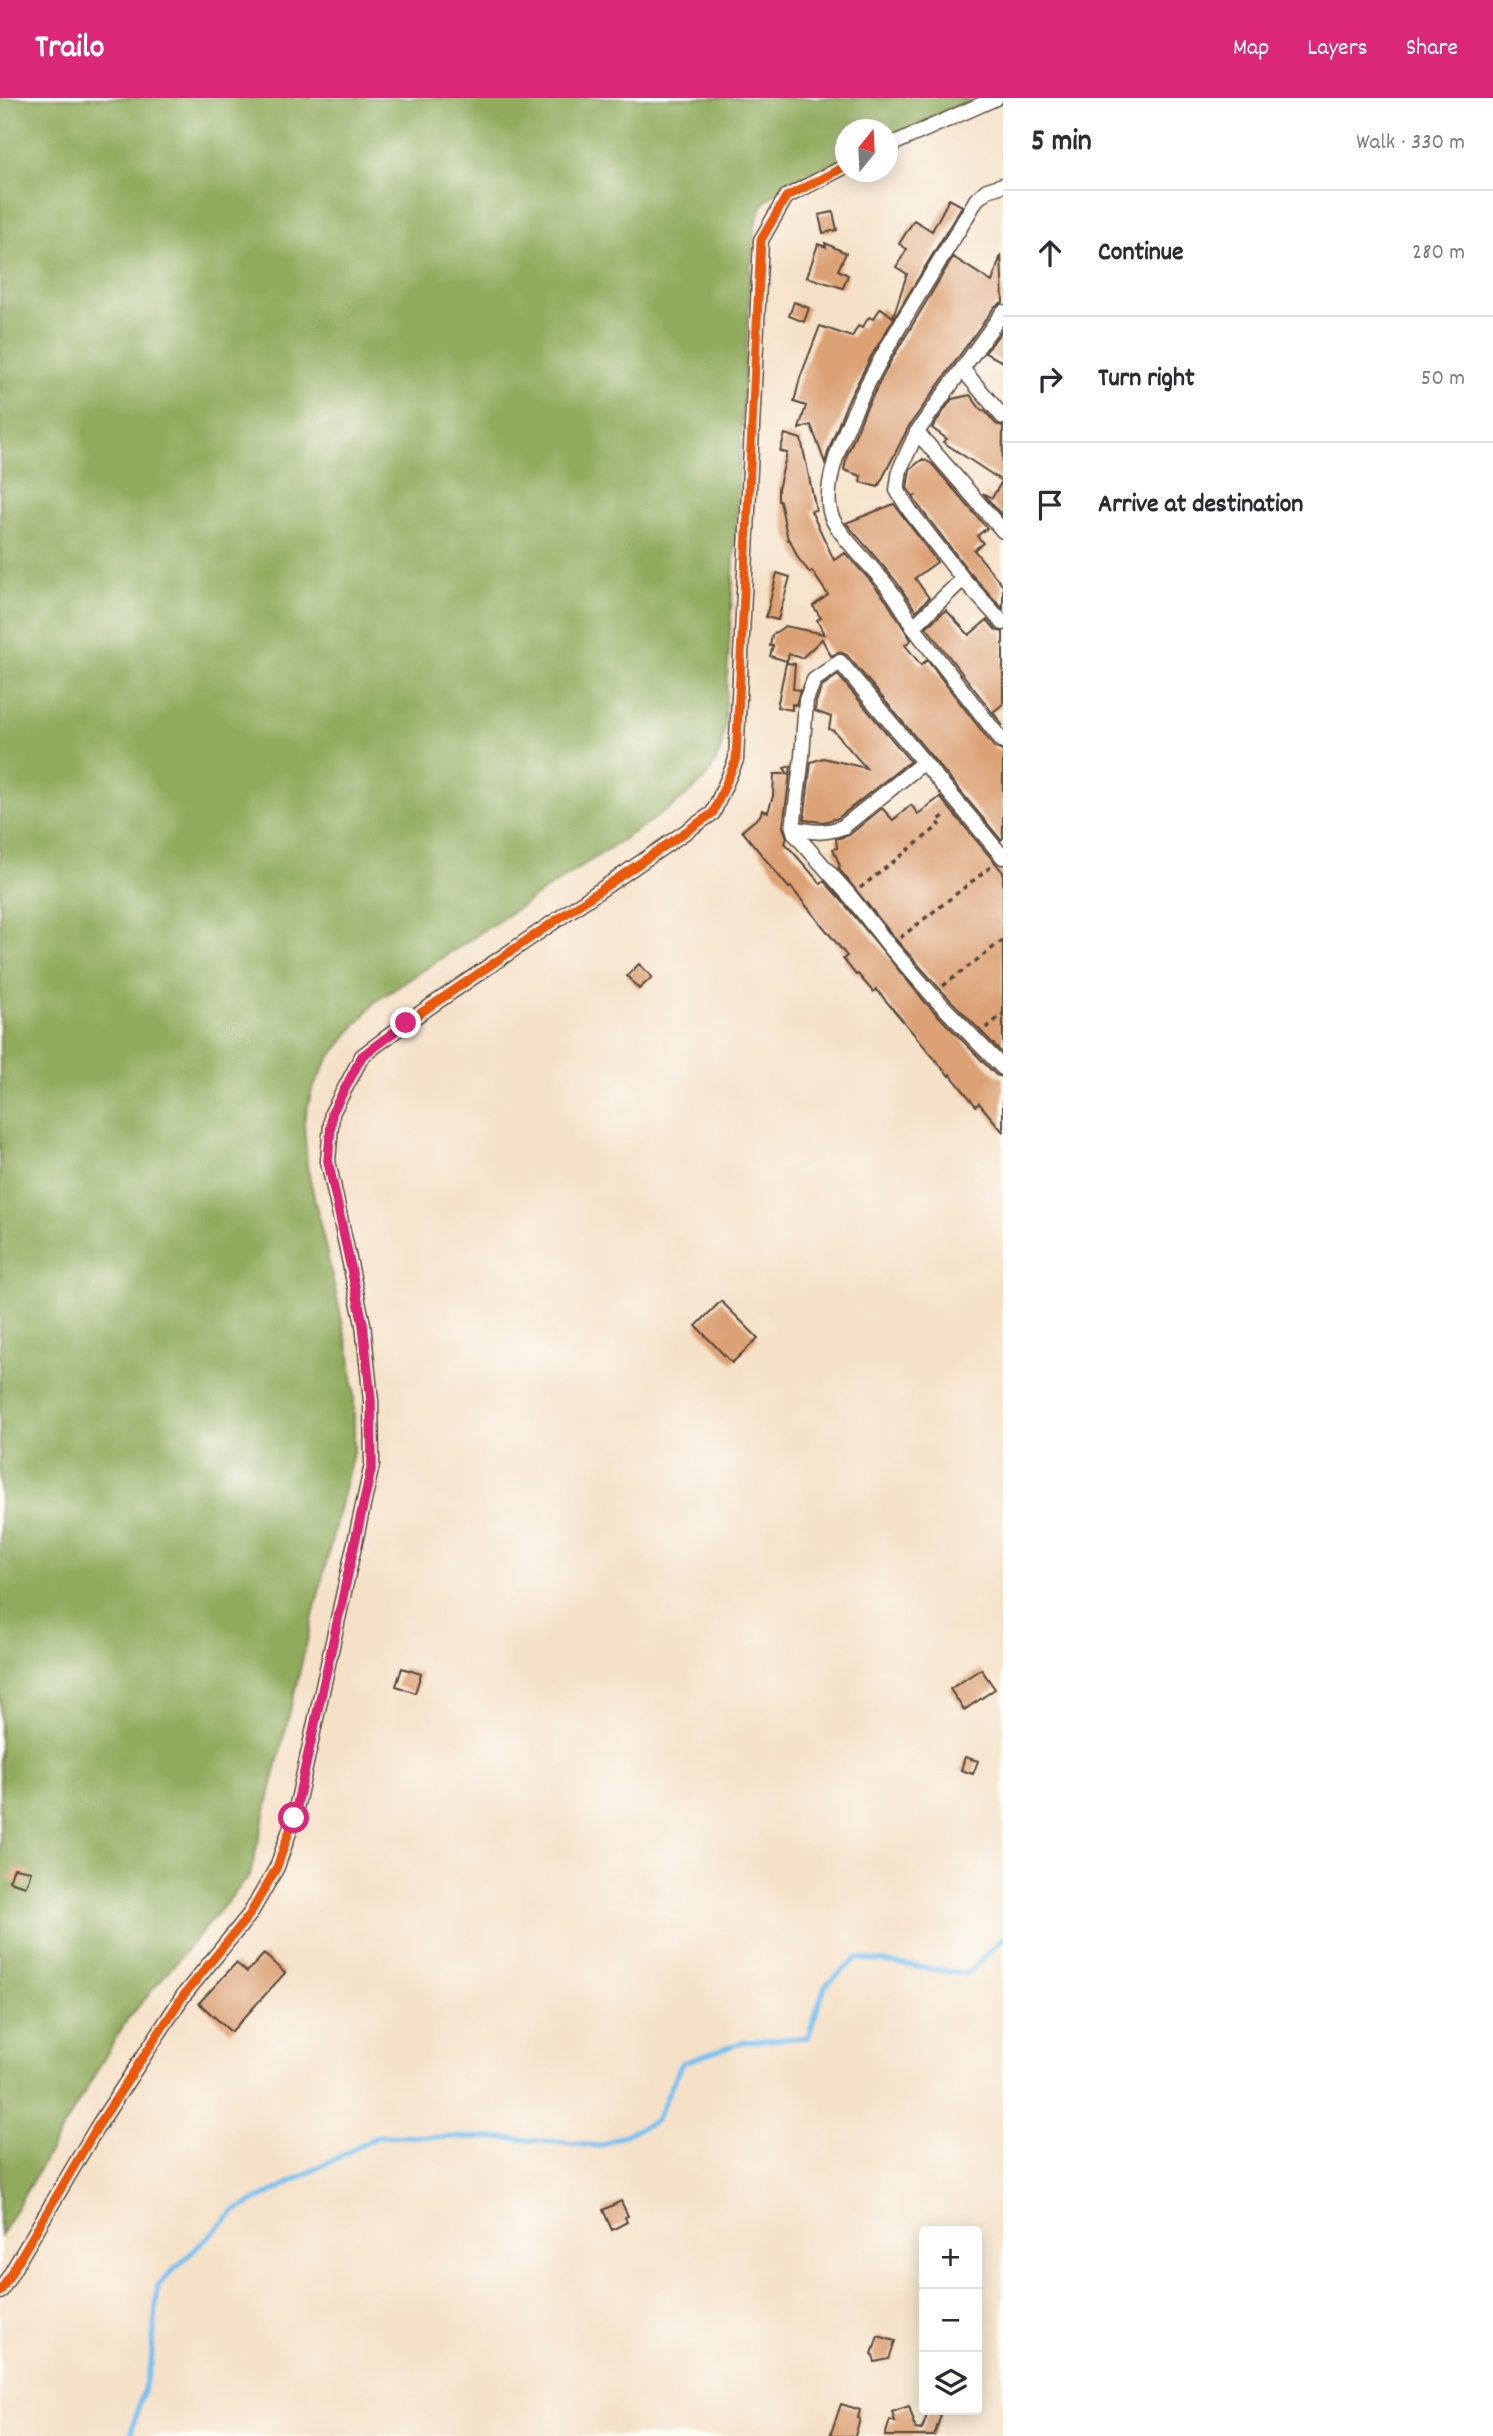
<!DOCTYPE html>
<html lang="en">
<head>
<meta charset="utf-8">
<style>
	:root { --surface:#fff; --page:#f2f2f3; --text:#2b2b33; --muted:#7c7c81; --line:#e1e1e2; --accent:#db2777 }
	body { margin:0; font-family:Dekko,sans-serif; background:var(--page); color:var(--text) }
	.controls { position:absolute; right:21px; bottom:21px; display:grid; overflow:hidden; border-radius:7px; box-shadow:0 4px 18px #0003 }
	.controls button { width:63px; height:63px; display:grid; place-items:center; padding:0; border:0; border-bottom:2px solid var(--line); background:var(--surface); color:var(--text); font:35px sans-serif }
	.compass { position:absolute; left:835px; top:21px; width:63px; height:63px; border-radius:50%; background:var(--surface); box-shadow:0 4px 18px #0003; rotate:18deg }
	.stop { position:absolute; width:21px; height:21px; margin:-16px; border:5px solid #db2777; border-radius:50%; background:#fff }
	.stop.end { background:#db2777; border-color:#fff; box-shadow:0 2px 7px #0008 }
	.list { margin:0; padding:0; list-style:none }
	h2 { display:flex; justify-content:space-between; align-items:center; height:91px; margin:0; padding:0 28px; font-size:30px }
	h2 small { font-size:23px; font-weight:400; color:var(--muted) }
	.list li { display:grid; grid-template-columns:46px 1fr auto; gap:21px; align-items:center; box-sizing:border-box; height:126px; padding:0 28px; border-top:2px solid var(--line) }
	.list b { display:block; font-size:26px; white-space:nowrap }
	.list em { font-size:23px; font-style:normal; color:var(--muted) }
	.icon { flex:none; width:38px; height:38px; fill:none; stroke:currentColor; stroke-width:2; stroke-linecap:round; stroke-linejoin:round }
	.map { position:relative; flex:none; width:1003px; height:2338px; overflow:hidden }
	header { display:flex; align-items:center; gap:42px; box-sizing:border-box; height:98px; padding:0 35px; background:var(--accent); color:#fff }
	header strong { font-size:33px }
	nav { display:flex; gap:38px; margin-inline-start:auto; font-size:24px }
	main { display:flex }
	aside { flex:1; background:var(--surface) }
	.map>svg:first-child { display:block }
	.forest { fill:#90ab5d; stroke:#666a3e; stroke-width:2 }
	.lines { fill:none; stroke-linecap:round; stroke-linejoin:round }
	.stream { stroke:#77c0f0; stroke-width:5 }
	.building { fill:#dca174 }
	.minor-casing { stroke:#574538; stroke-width:17 }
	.path { stroke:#574538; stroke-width:3.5; stroke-dasharray:5 5; stroke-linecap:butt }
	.minor { stroke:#fff; stroke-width:14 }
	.cycleway-casing { stroke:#fdfcf7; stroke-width:13 }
	.cycleway { stroke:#e8590c; stroke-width:9 }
	.route { stroke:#db2777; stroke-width:9 }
</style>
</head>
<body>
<header>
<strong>Trailo</strong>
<nav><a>Map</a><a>Layers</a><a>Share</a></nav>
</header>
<main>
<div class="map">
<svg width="1003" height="2338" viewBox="0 0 1003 2338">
	<rect width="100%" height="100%" fill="#fdfcf7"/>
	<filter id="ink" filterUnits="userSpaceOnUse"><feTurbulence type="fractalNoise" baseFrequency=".0143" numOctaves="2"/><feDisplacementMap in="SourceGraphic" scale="14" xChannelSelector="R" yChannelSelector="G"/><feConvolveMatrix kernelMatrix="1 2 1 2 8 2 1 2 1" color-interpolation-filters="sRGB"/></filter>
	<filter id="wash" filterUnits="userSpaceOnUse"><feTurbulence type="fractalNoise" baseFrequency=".00686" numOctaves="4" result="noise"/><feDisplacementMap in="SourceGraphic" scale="28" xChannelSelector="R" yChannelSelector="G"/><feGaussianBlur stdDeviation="1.57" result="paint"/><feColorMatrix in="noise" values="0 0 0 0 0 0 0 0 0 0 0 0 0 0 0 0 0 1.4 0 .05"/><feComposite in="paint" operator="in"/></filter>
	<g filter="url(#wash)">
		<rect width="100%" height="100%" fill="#f5e1c8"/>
		<path class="forest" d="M0 0H973L888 41V32H846L845 61C824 71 778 87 764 106 753 122 753 146 751 164L724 634C718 675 702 685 672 709L375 904 329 960 312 992 304 1023 307 1068 350 1258 354 1299V1350L250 1777 126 1923 0 2138Z"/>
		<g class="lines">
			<path class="stream" d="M130 2338 151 2266 158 2187 235 2113 379 2038 506 2040 599 2048 656 2023 682 1965 744 1944 808 1939 825 1888 857 1860 967 1876 1003 1840"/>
		</g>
		<g id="blocks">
			<path class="building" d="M949 101 962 108 872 257 847 305 829 351 825 365 811 327 799 331 806 308 794 304 800 280 820 228 852 239 858 228 862 230 869 219 873 221 881 210 893 219 907 176 896 169 907 151 899 146 914 122 932 133Z
				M833 114 837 132 823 135 819 117Z
				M825 145 846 155 838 172 848 177 843 190 807 179 818 146 826 149Z
				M1001 157 1003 204 995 208 909 328 878 389 860 384 861 378 844 372 847 357 865 313 889 266 953 159 992 184Z
				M794 204 809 210 804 224 789 218Z
				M1003 231V264L985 255Z
				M970 297 982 313 984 312 996 326 1003 328 1002 418 983 395 992 400 1002 383 943 344 947 341 932 330 952 301Z
				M785 336 801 341 816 412 811 413 834 462 845 455 869 481 886 502 911 542 905 547 921 567 927 562 995 650 1003 653V740L1001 742 847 557 840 554 831 558 822 541 802 560 789 556 787 563 770 558 773 548H770L772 537 785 528 824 536 817 522 821 520 813 508 828 497 812 473 810 475 798 460 790 442H788L780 403H778V391L787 355 780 353Z
				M923 361 932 366 987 430 977 438 983 445 974 452 1003 488V511L970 475 918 407 913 399 915 398 912 397 907 390 910 371Z
				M894 406 937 464 915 480 929 500 916 513 896 483 846 425Z
				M777 475 790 479 778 522 766 519Z
				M946 512 969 537 987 522 996 532 1003 534V606L993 614 1003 628 926 529Z
				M786 565 795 566 793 591 800 592 796 607 792 606V612L777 609Z
				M838 577 910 663 838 720 823 724 804 722 811 664 823 660 866 670 834 633 829 631 831 619 815 613 816 604 822 588Z
				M791 668 783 729 787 740 785 745 821 786 824 783 843 804 925 904 996 977 1003 979V1034L979 1005 976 1008 950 976 949 978 876 891 873 894 858 876 856 877 843 861 847 858 817 821 791 789 789 790 742 733 760 718 762 712 768 714 773 698 774 676H788L784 670Z
				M940 699 1003 774V956L939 890 897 843 838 770 840 768 833 751 837 750 836 741 849 737 882 710 893 722 911 707 918 716Z
				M639 866 652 879 639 891 627 878Z
				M721 1203 758 1240 732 1265 696 1228Z
				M402 1570 421 1576 415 1595 396 1588Z
				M981 1571 995 1591 964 1612 950 1591Z
				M965 1659 978 1663 973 1676 961 1672Z
				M14 1770 31 1773 26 1788 9 1783Z
				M264 1856 285 1875 231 1934 199 1905 236 1865 247 1874Z
				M621 2103 628 2118 625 2119 627 2124 612 2132 603 2112Z
				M878 2238 895 2243 889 2261 875 2264 872 2256Z
				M841 2306 860 2312 858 2320 860 2321 855 2338H830Z
				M909 2308 916 2331 922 2332 928 2313 941 2317 934 2338H885L890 2322 895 2324 892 2314Z"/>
		</g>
	</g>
	<g filter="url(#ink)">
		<use href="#blocks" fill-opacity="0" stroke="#574538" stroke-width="2"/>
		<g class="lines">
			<g class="minor-casing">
				<path id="minor" d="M888 48 996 0
					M1003 87 987 92 976 102C944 163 802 359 833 422 842 439 858 454 870 468 887 486 902 506 913 529L1003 644
					M1003 214 917 334 900 371 897 392 910 413 963 481 1003 525
					M963 272 1003 319
					M917 334 1003 433
					M913 529 963 481
					M793 730C812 734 824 736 843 729L924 664
					M1003 759 840 564 814 582 806 602 802 659 793 730 795 736 850 798 890 849 932 897 1003 970
					M0 2194 96 2031 183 1898 250 1816 277 1769 294 1720 372 1367 371 1303 363 1226 328 1063 332 1015 362 958 406 925 713 715 736 662 761 142 786 99 846 68"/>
			</g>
			<path class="path" d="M860 790 940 727 937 723 947 716
				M900 840 993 767
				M943 888 1003 842
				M986 930 1003 916"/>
			<use href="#minor" class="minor"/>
			<g class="cycleway-casing">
				<path id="cycleway" d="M0 2194 96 2031 183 1898 250 1816 277 1769 294 1720 372 1367 371 1303 363 1226 328 1063 332 1015 362 958 406 925 713 715 736 662 761 142 786 99 846 68"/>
			</g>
			<use href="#cycleway" class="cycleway"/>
		</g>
	</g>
	<g class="lines" filter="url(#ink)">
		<path class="route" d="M294 1720 372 1367 371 1303 363 1226 328 1063 332 1015 362 958 406 925"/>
	</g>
</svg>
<div class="controls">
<button>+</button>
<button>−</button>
<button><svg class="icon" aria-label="layers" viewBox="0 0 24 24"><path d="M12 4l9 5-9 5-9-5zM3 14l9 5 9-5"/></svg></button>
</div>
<svg class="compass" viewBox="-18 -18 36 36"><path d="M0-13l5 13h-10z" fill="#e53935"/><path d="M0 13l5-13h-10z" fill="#7c7c81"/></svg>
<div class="stop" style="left:294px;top:1720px"></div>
<div class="stop end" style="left:406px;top:925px"></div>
</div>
<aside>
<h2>5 min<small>Walk · 330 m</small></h2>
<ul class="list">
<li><svg class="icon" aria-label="ahead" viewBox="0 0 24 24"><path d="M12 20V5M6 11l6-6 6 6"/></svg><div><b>Continue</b></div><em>280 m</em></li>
<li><svg class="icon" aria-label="right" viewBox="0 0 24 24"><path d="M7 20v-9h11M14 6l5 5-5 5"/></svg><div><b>Turn right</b></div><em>50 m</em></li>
<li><svg class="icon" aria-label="arrive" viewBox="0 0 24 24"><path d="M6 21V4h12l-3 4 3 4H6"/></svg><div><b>Arrive at destination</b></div></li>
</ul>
</aside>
</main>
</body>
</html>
